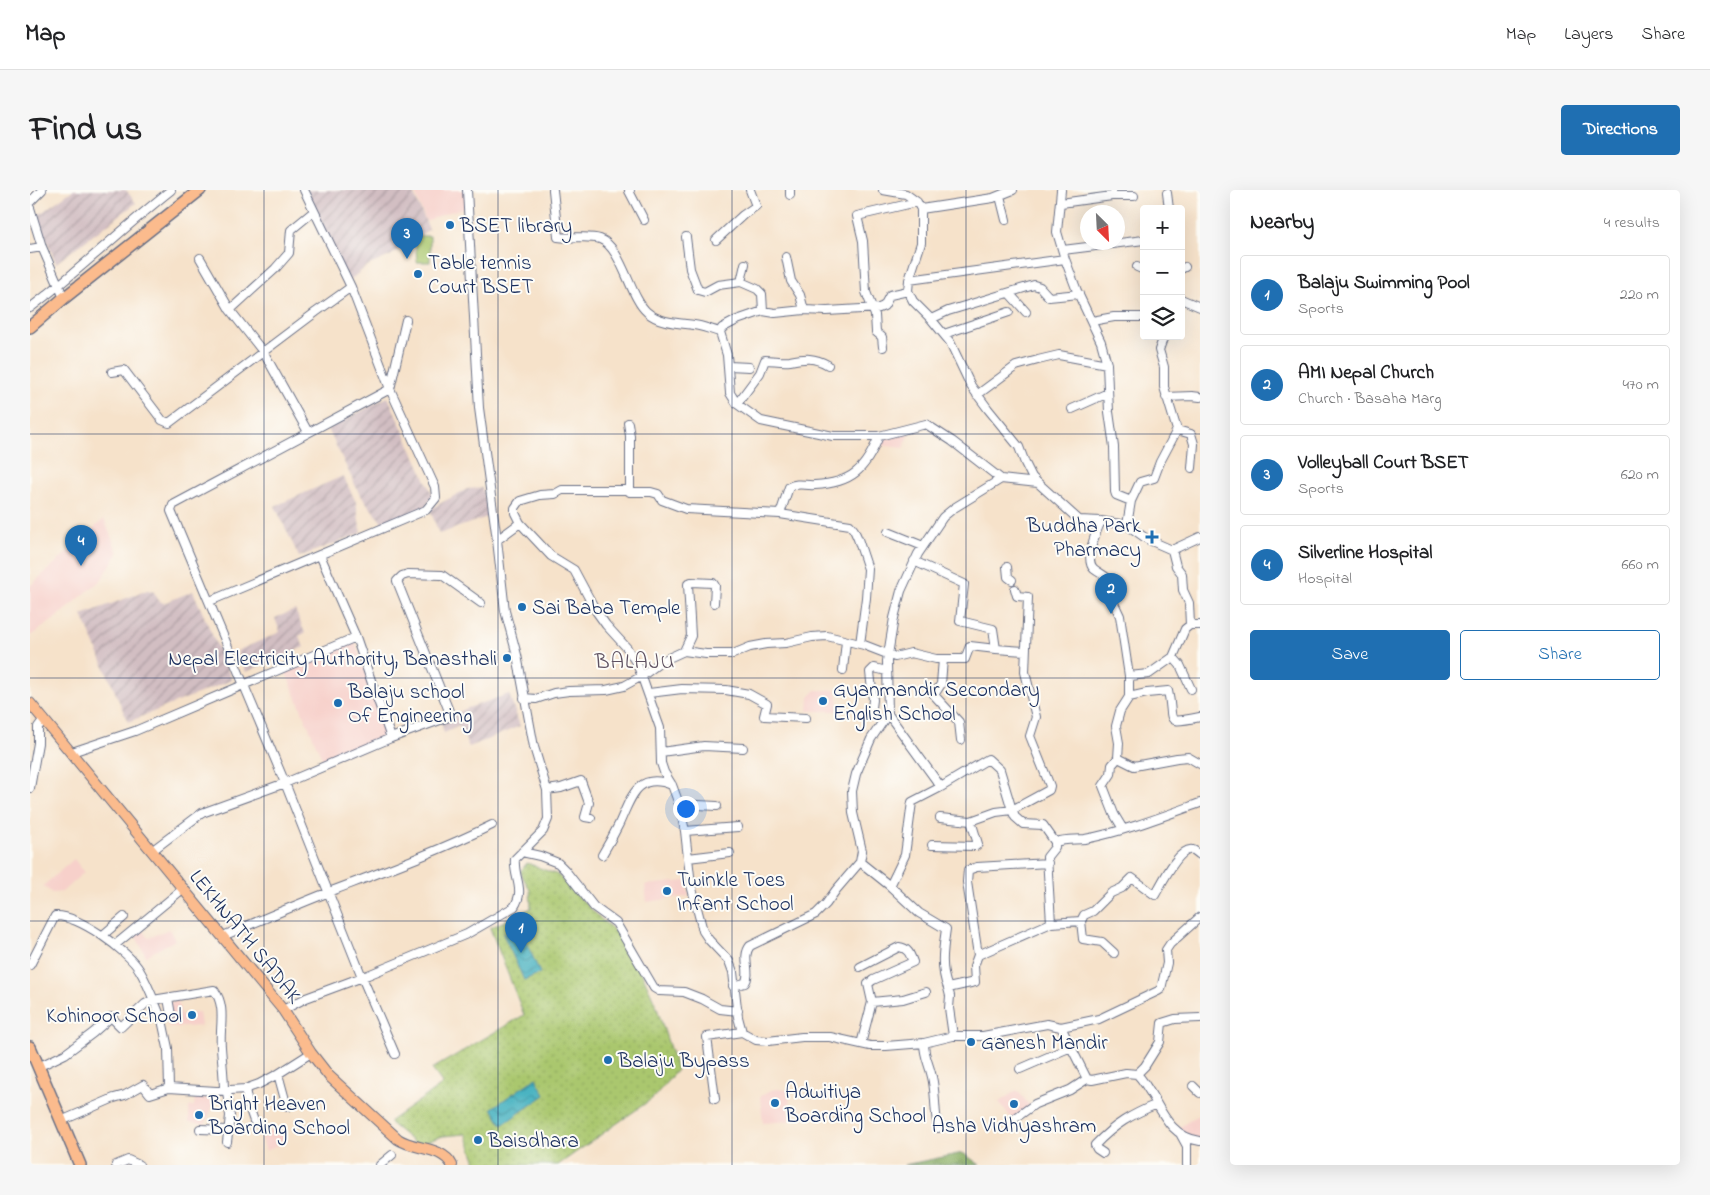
<!DOCTYPE html>
<html lang="en">
<head>
<meta charset="utf-8">
<style>
	:root { --surface:#fff; --page:#f6f6f6; --text:#202124; --muted:#757577; --line:#e0e0e0; --accent:#1f6fb2 }
	body { margin:0; font-family:"Indie Flower",sans-serif; background:var(--page); color:var(--text) }
	.controls { position:absolute; right:15px; top:15px; display:grid; overflow:hidden; border-radius:5px; box-shadow:0 5px 20px #0002 }
	.controls button { width:45px; height:45px; display:grid; place-items:center; padding:0; border:0; border-bottom:1px solid var(--line); background:var(--surface); color:var(--text); font:25px sans-serif }
	.compass { position:absolute; left:1050px; top:15px; width:45px; height:45px; border-radius:50%; background:var(--surface); box-shadow:0 5px 20px #0002; rotate:156deg }
	.you { position:absolute; left:655px; top:618px; width:18px; height:18px; margin:-12px; border:4px solid #fff; border-radius:50%; background:#1a73e8; box-shadow:0 0 0 8px #1a73e833 }
	.badge { display:grid; place-items:center; width:32px; height:32px; border-radius:50%; background:var(--accent); color:#fff; font-size:16px; font-weight:700 }
	.pin { position:absolute; translate:-50% -41px; filter:drop-shadow(0 1px 2px #0008) }
	.pin::after { content:''; position:absolute; top:26px; width:18px; height:15px; background:inherit; clip-path:polygon(0 0,100% 0,50% 100%) }
	.list { margin:0; padding:0; list-style:none }
	h2 { display:flex; justify-content:space-between; align-items:center; height:65px; margin:0; padding:0 20px; font-size:21px }
	h2 small { font-size:16px; font-weight:400; color:var(--muted) }
	.list li { display:grid; grid-template-columns:32px 1fr auto; gap:15px; align-items:center; box-sizing:border-box; height:80px; margin:0 10px 10px; padding:0 10px; border:1px solid var(--line); border-radius:5px }
	.list b { display:block; font-size:19px; white-space:nowrap }
	.list p { margin:0; font-size:16px; white-space:nowrap; color:var(--muted) }
	.list em { font-size:16px; font-style:normal; color:var(--muted) }
	.actions { display:flex; gap:10px; padding:15px 20px }
	.actions a { flex:1; padding:11px 0; border:1px solid var(--accent); border-radius:5px; text-align:center; font-size:18px; color:var(--accent) }
	.actions .main { background:var(--accent); color:#fff }
	.icon { flex:none; width:28px; height:28px; fill:none; stroke:currentColor; stroke-width:2; stroke-linecap:round; stroke-linejoin:round }
	.map { position:relative; flex:none; width:1170px; height:975px; overflow:hidden; border-radius:5px }
	header { display:flex; align-items:center; gap:30px; box-sizing:border-box; height:70px; padding:0 25px; background:var(--surface); border-bottom:1px solid var(--line) }
	header strong { font-size:24px }
	nav { display:flex; gap:28px; margin-inline-start:auto; font-size:18px }
	.intro { display:flex; align-items:center; justify-content:space-between; box-sizing:border-box; height:120px; padding:0 30px }
	h1 { margin:0; font-size:35px }
	.button { padding:12px 22px; border-radius:5px; background:var(--accent); color:#fff; font-size:18px; font-weight:700 }
	main { display:flex; gap:30px; padding:0 30px }
	aside { flex:1; background:var(--surface); border-radius:5px; box-shadow:0 5px 20px #0002 }
	.map>svg:first-child { display:block }
	.built { fill:#f7d0ca }
	.industrial { fill:url(#industrial-furrows) }
	.grass { fill:#aac76e; stroke:#627b66 }
	.forest { fill:url(#forest-crowns); stroke:#516e60 }
	.park { fill:url(#park-dots); stroke:#627b66 }
	.water { fill:url(#water-waves); stroke:#30708f }
	.lines { fill:none; stroke-linecap:round; stroke-linejoin:round }
	.minor-casing { stroke:#686e84; stroke-width:10 }
	.major-casing { stroke:#686e84; stroke-width:12 }
	.highway-casing { stroke:#686e84; stroke-width:14 }
	.minor { stroke:#fff; stroke-width:8 }
	.major { stroke:#fbbb8d; stroke-width:10 }
	.highway { stroke:#fbbb8d; stroke-width:11 }
	.grid { fill:none; stroke:#1b2f5e; stroke-width:1; stroke-opacity:0.55 }
	.poi-dot { fill:#1f6fb2; stroke:#fdfcf7; stroke-width:2 }
	.labels { text-anchor:middle; stroke-width:4; stroke-linejoin:round; paint-order:stroke }
	.poi-label { font-size:21px; fill:#1b2f5e; stroke:#fdfcf7; text-anchor:start }
	.street-label { font-size:21px; fill:#1b2f5e; stroke:#fdfcf7 }
	.neighbourhood-label { font-size:22px; letter-spacing:1px; fill:#5f5262; stroke:#fdfcf7 }
</style>
</head>
<body>
<header>
<strong>Map</strong>
<nav><a>Map</a><a>Layers</a><a>Share</a></nav>
</header>
<div class="intro"><h1>Find us</h1><a class="button">Directions</a></div>
<main>
<div class="map">
<svg width="1170" height="975" viewBox="0 0 1170 975">
	<defs>
		<pattern id="industrial-furrows" width="10" height="10" patternUnits="userSpaceOnUse" patternTransform="scale(1.25)"><rect width="10" height="10" fill="#d2bec2"/><path d="M-1 1l2-2M0 10L10 0M9 11l2-2" fill="none" stroke="#aa9ba1"/></pattern>
		<pattern id="forest-crowns" width="20" height="18" patternUnits="userSpaceOnUse" patternTransform="scale(1.25)"><rect width="20" height="18" fill="#87ac61"/><path d="M2 6a3 3 0 1 1 6 0M12 15a3 3 0 1 1 6 0" fill="none" stroke="#6e8c53"/></pattern>
		<pattern id="park-dots" width="8" height="8" patternUnits="userSpaceOnUse" patternTransform="scale(1.25)"><rect width="8" height="8" fill="#aac76e"/><path d="M2 2h.1M6 6h.1" fill="none" stroke="#92ab62" stroke-width="1.8" stroke-linecap="round"/></pattern>
		<pattern id="water-waves" width="16" height="10" patternUnits="userSpaceOnUse" patternTransform="scale(1.25)"><rect width="16" height="10" fill="#44b1c0"/><path d="M0 5q4-4 8 0t8 0" fill="none" stroke="#38909f"/></pattern>
	</defs>
	<rect width="100%" height="100%" fill="#fdfcf7"/>
	<filter id="ink" filterUnits="userSpaceOnUse"><feTurbulence type="fractalNoise" baseFrequency=".02" numOctaves="2"/><feDisplacementMap in="SourceGraphic" scale="10" xChannelSelector="R" yChannelSelector="G"/><feConvolveMatrix kernelMatrix="1 2 1 2 8 2 1 2 1" color-interpolation-filters="sRGB"/></filter>
	<filter id="wash" filterUnits="userSpaceOnUse"><feTurbulence type="fractalNoise" baseFrequency=".0096" numOctaves="4" result="noise"/><feDisplacementMap in="SourceGraphic" scale="20" xChannelSelector="R" yChannelSelector="G"/><feGaussianBlur stdDeviation="1.12" result="paint"/><feColorMatrix in="noise" values="0 0 0 0 0 0 0 0 0 0 0 0 0 0 0 0 0 1.4 0 .05"/><feComposite in="paint" operator="in"/></filter>
	<g filter="url(#wash)">
		<rect width="100%" height="100%" fill="#f6e2ca"/>
		<path class="built" d="M384 0H434L438 17 416 23 396 31Z
			M880 244 873 258 850 255 849 249 869 245Z
			M74 329 88 363 71 390 22 431 0 446V396Z
			M324 450 358 542 347 551 294 573 256 483Z
			M786 500H806L808 506 809 521H778L779 507Z
			M44 669 54 682 32 702 22 703 13 696Z
			M656 691 659 706 617 712 615 695Z
			M110 737 118 748 139 739 145 750 116 766 103 741Z
			M148 811 151 825 169 822 171 836 138 838 137 813Z
			M745 899 760 900 759 931 733 933 730 907 739 901Z
			M987 900 1000 916 982 929 969 912Z
			M165 907 183 908 182 918 175 934 159 932V917L164 916Z
			M1170 924V946L1166 951 1148 938Z
			M250 936 257 951 236 961 231 946Z"/>
		<path class="industrial" d="M43 0H96L106 13 26 73 7 26Z
			M276 0H382L399 39 360 66 337 76 316 93Z
			M358 207 403 306 393 319 353 334 329 303 298 239Z
			M313 286 326 312 331 343 269 367 245 316Z
			M452 298 460 326 409 344 400 319 437 299Z
			M118 400 124 402 129 411 134 413 163 401 202 490 98 532 52 425Z
			M265 420 275 443 269 446 274 457 216 482 207 461 250 442 245 428Z
			M479 504 490 536 439 557 429 536 414 543 411 532 435 519Z"/>
		<path class="grass" d="M385 46H400V72H387Z"/>
		<path class="forest" d="M933 963 950 975H874Z"/>
		<path class="park" d="M497 673 528 685 571 729 592 747 606 770 626 815 647 880 623 908 528 975H447L436 944 413 946 387 955 359 932 413 894 402 879 494 825 460 738 501 718 500 700 490 682Z"/>
		<path class="water" d="M489 736 510 783 494 790 473 744Z
			M506 888 515 905 472 935 462 918Z"/>
	</g>
	<g filter="url(#ink)">
		<g class="lines">
			<g class="minor-casing">
				<path id="minor" d="M523 0 528 47C541 49 558 45 570 49 592 57 600 108 617 122 629 133 649 133 664 135 673 136 681 140 690 142
					M600 0 599 1 614 30
					M853 0 876 4 887 12 891 19V53L879 90 878 101 883 111 901 129 920 152 941 196 958 219 989 257 995 273 1002 287 1008 293
					M1031 0 1027 42 1035 69 1047 101 1071 152 1077 174 1079 222 1084 257 1085 302 1086 305 1101 311
					M1137 3 1139 19
					M760 5V0
					M970 6 976 30
					M0 12 12 0
					M1031 13 1082 6H1104
					M0 18 12 57 34 108
					M891 19 963 8 983 0
					M656 47 660 79 668 100 675 102 688 95 711 92
					M686 50 713 25 726 16 720 0
					M0 59 12 57
					M1033 60 1114 50
					M756 67 761 91 770 105 774 120
					M170 68 200 120 234 163 278 242
					M715 74 711 92 727 99 732 104 733 121
					M1107 77 1114 80
					M1151 79 1155 77
					M879 90 1035 69
					M979 103 996 122
					M1151 109 1170 117
					M0 118C49 81 93 38 141 0
					M200 120 245 79 259 63 261 40 283 22
					M901 129 918 121 1004 95 1010 97 1019 107 1049 104
					M1062 131 1084 127H1114
					M690 142 697 165 700 203 707 214 731 231 803 246H849L896 234 922 251 971 289 1008 293 1049 330 1071 331 1097 335 1117 349 1142 360 1170 347
					M690 142 692 138 707 130 733 121 745 123 774 120 797 121 849 118 854 116 860 105 878 101
					M914 144 979 122
					M853 157 852 147 846 142 845 125 836 102 833 51 827 26 887 12
					M699 176 719 177
					M82 182 94 180 132 230 139 233 286 122 321 97
					M947 205 986 176 1008 170 1029 165 1077 174
					M1136 207 1162 206 1170 207
					M707 214 730 183 735 170C743 170 752 172 760 171 775 168 784 167 798 175
					M1042 219 1078 203
					M598 233 600 246V302
					M1147 240 1161 244 1164 254 1162 278
					M750 324 759 297C767 292 776 296 785 295 822 293 836 279 849 246
					M1071 331C1066 342 1054 370 1064 379 1072 385 1076 385 1083 394L1082 409 1090 426 1099 486V507L1090 521 1086 536 1089 553 1088 568 1082 575 1081 584 1073 596 1084 624 1093 639
					M1097 335 1101 311 1110 292 1124 288 1130 272 1147 240 1134 197V177L1129 160 1134 146
					M858 342 893 356
					M467 350 490 333
					M1142 360 1146 376 1152 384 1153 400 1159 413 1160 435H1170
					M290 365 326 447 361 548
					M884 371 934 394 930 431 963 439 966 459 995 461
					M977 377 978 387 982 390
					M180 411 396 320 406 308 405 297 360 199 321 97 274 0
					M830 454 836 408 838 379 828 349 824 340 820 335 750 324 656 319 632 310 628 304 621 302H600L597 300H532L525 304 510 305 490 311 485 318V323L490 333 521 366 544 380 566 421 576 435 597 458 608 476 630 538 631 573 634 582 642 595 649 614 655 641 661 695 673 741 679 750 699 771 703 782 708 827 712 842 726 850 738 851 772 847H800L840 856H856L894 853 923 846H953L1017 834 1031 837 1057 889 1062 890 1096 883 1107 884
					M654 461 661 446 658 394 661 392 683 393 685 396 684 413
					M1143 467 1150 475 1161 499
					M913 469H935L940 456 966 459
					M813 480 816 451
					M1099 486 1119 484 1143 467 1155 439 1160 435
					M619 503 652 499 696 500 719 504 737 514 734 526 776 528
					M1099 507 1117 503 1138 501C1145 531 1132 535 1170 527
					M494 508 506 509 524 503 539 501 576 500 594 496 612 486 632 471 654 461 676 464H703L720 457 736 454 756 453 782 447 797 446 834 455 865 467 881 463 906 469H913L911 494 904 505 929 532 931 550
					M858 524 911 597
					M841 525 843 510 840 482 844 478 857 481
					M42 562 105 541 326 447
					M631 562 674 556 713 558
					M1088 568 1104 576 1147 568 1158 567 1170 574
					M0 598 8 553V537L14 529
					M517 600 531 598 551 591 559 613 555 627 561 628
					M649 614 687 616
					M910 628 941 631
					M655 641 708 637
					M1025 652C1036 649 1044 650 1055 649 1092 642 1134 626 1170 613
					M902 655 946 656 948 654 941 631 966 622 982 620 1019 600 1020 596 1000 546 1006 527 995 482 998 407 987 406 985 399
					M123 660 172 623 255 593 361 548 421 526 367 391 372 386 378 384 412 385 451 413
					M492 662 510 666 528 673 535 680 564 717 586 733 624 798 629 801 654 802 672 809 690 819 708 821
					M572 665C578 655 584 644 589 634 601 608 607 581 642 595
					M658 668 700 663
					M830 672 860 696 889 723 916 739C913 760 910 778 918 798
					M860 696 875 665 882 612 911 597 958 569 970 580 982 620 985 627 993 634 1013 635 1025 652V657L1017 667 1021 733 948 765 944 776 945 792 918 798 920 806 919 818 923 846
					M1051 731 1053 749 1072 752 1084 763
					M1021 733 1051 731 1054 725 1063 721 1081 703 1092 698 1102 688 1125 705C1131 695 1149 656 1163 660 1164 660 1169 664 1170 665
					M73 745 94 727
					M193 746C228 731 264 716 299 702 354 681 409 661 462 635
					M85 755 154 698
					M948 765 937 692 938 680 947 677 1018 673
					M0 775 25 726C47 724 99 761 110 781 119 796 125 814 132 830
					M830 777 869 757C878 758 880 764 883 772L843 790 838 794 842 812 831 854
					M703 796 715 793C722 783 711 767 720 756L786 724 796 714 806 700 830 672 832 661 823 623 822 601 826 584 841 549 858 524 857 471 864 428 871 401 888 364 913 327 924 318 971 289
					M138 808 141 825 132 830 138 858 139 898
					M842 812 873 809 896 802
					M253 820 276 808 338 785 437 744 484 717C496 699 483 688 485 669L513 641 518 629 517 600 504 557 487 465 475 421 467 350 449 218 437 0
					M1031 837 1069 829 1128 801 1131 799 1137 773 1136 760 1140 754 1170 727
					M894 853C894 867 899 873 902 887 906 903 904 920 908 938
					M365 864 332 787 255 593 141 321 143 315 360 199 376 130
					M8 877 35 864 63 843 81 827 91 837 115 814 123 810 184 800C197 817 189 838 191 857 192 872 194 886 194 901
					M990 879 1041 857
					M1107 884 1115 876 1130 852 1132 833 1145 829 1170 828
					M1107 884C1129 907 1133 946 1170 951
					M1163 896 1170 903
					M685 909 677 847 712 842
					M257 917 248 884 281 863
					M31 931 84 908 95 905 113 895 120 904 139 898 186 901 215 899
					M224 931 218 914 215 899 229 894 248 884
					M980 932 1005 914 1040 900 1057 889
					M170 939 197 940
					M1151 945 1157 956V975
					M197 952 200 926 197 901
					M1073 963 1067 959 1065 955C1085 934 1101 925 1127 914
					M86 975 98 970 109 975
					M350 975 362 965"/>
			</g>
			<g class="major-casing">
				<path id="major" d="M0 513 253 820 281 863 299 886 368 949C384 960 412 956 422 975"/>
			</g>
			<g class="highway-casing">
				<path id="highway" d="M0 137 34 108 170 0
					M0 857 50 975"/>
			</g>
			<use href="#minor" class="minor"/>
			<use href="#major" class="major"/>
			<use href="#highway" class="highway"/>
		</g>
	</g>
	<path class="grid" d="M234 0V975M468 0V975M702 0V975M936 0V975M0 244H1170M0 488H1170M0 731H1170"/>
	<g class="poi-dot">
		<circle cx="420" cy="35" r="5"/>
		<circle cx="388" cy="84" r="5"/>
		<path d="M1119.5 339.5h5v5h5v5h-5v5h-5v-5h-5v-5h5z"/>
		<circle cx="492" cy="417" r="5"/>
		<circle cx="477" cy="468" r="5"/>
		<circle cx="793" cy="511" r="5"/>
		<circle cx="308" cy="513" r="5"/>
		<circle cx="637" cy="701" r="5"/>
		<circle cx="162" cy="825" r="5"/>
		<circle cx="941" cy="852" r="5"/>
		<circle cx="578" cy="870" r="5"/>
		<circle cx="745" cy="913" r="5"/>
		<circle cx="984" cy="914" r="5"/>
		<circle cx="169" cy="925" r="5"/>
		<circle cx="448" cy="950" r="5"/>
	</g>
	<g class="labels">
		<g class="poi-label">
			<text x="430" y="42">BSET library</text>
			<text x="398" y="79">Table tennis<tspan x="398" dy="24">Court BSET</tspan></text>
			<text x="1111" y="342" text-anchor="end">Buddha Park<tspan x="1111" dy="24">Pharmacy</tspan></text>
			<text x="502" y="424">Sai Baba Temple</text>
			<text x="467" y="475" text-anchor="end">Nepal Electricity Authority, Banasthali</text>
			<text x="803" y="506">Gyanmandir Secondary<tspan x="803" dy="24">English School</tspan></text>
			<text x="318" y="508">Balaju school<tspan x="318" dy="24">Of Engineering</tspan></text>
			<text x="647" y="696">Twinkle Toes<tspan x="647" dy="24">Infant School</tspan></text>
			<text x="152" y="832" text-anchor="end">Kohinoor School</text>
			<text x="951" y="859">Ganesh Mandir</text>
			<text x="588" y="877">Balaju Bypass</text>
			<text x="755" y="908">Adwitiya<tspan x="755" dy="24">Boarding School</tspan></text>
			<text x="179" y="920">Bright Heaven<tspan x="179" dy="24">Boarding School</tspan></text>
			<text x="984" y="942" text-anchor="middle">Asha Vidhyashram</text>
			<text x="458" y="957">Baisdhara</text>
		</g>
		<g class="street-label">
			<text transform="translate(216 746) rotate(51)" y="7">LEKHNATH SADAK</text>
		</g>
		<g class="neighbourhood-label">
			<text x="605" y="478">BALAJU</text>
		</g>
	</g>
</svg>
<div class="controls">
<button>+</button>
<button>−</button>
<button><svg class="icon" aria-label="layers" viewBox="0 0 24 24"><path d="M12 4l9 5-9 5-9-5zM3 14l9 5 9-5"/></svg></button>
</div>
<svg class="compass" viewBox="-18 -18 36 36"><path d="M0-13l5 13h-10z" fill="#e53935"/><path d="M0 13l5-13h-10z" fill="#757577"/></svg>
<div class="you"></div>
<div class="pin badge" style="left:491px;top:763px">1</div>
<div class="pin badge" style="left:1081px;top:424px">2</div>
<div class="pin badge" style="left:377px;top:69px">3</div>
<div class="pin badge" style="left:51px;top:376px">4</div>
</div>
<aside>
<h2>Nearby<small>4 results</small></h2>
<ul class="list">
<li><span class="badge">1</span><div><b>Balaju Swimming Pool</b><p>Sports</p></div><em>220 m</em></li>
<li><span class="badge">2</span><div><b>AMI Nepal Church</b><p>Church · Basaha Marg</p></div><em>470 m</em></li>
<li><span class="badge">3</span><div><b>Volleyball Court BSET</b><p>Sports</p></div><em>620 m</em></li>
<li><span class="badge">4</span><div><b>Silverline Hospital</b><p>Hospital</p></div><em>660 m</em></li>
</ul>
<div class="actions"><a class="main">Save</a><a>Share</a></div>
</aside>
</main>
</body>
</html>
